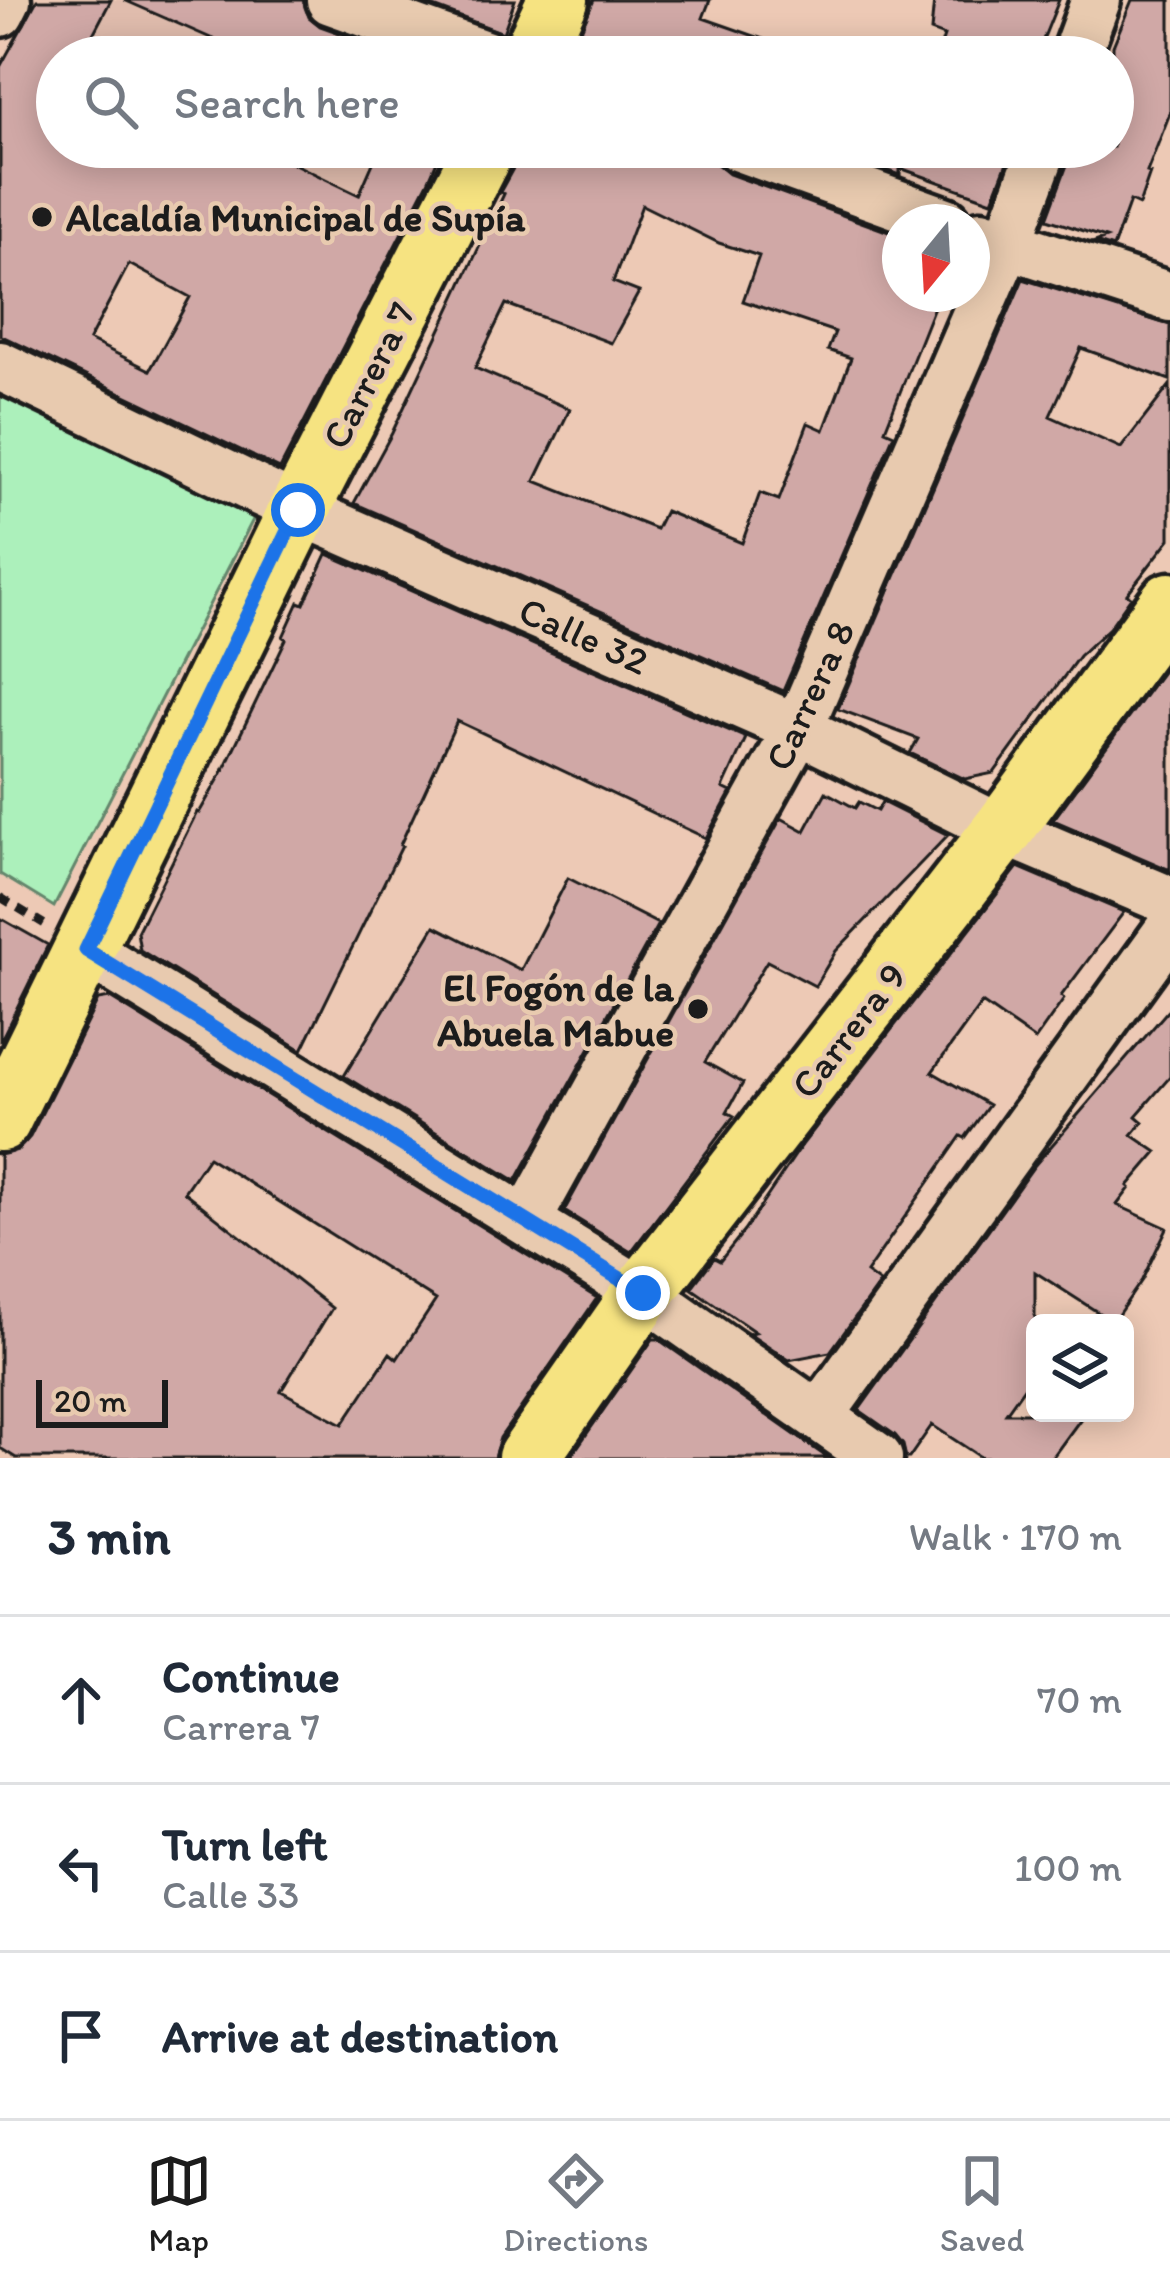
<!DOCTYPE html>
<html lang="en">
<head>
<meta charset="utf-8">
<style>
	:root { --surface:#fff; --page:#f2f2f3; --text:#1f2937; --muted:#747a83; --line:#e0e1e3; --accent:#1c1c1c }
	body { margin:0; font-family:Itim,sans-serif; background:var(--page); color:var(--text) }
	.controls { position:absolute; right:36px; bottom:36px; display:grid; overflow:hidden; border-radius:18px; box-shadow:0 6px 30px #0003 }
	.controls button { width:108px; height:108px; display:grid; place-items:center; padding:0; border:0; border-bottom:3px solid var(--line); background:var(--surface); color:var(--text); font:60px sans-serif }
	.compass { position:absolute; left:882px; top:204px; width:108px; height:108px; border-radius:50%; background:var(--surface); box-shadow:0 6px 30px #0003; rotate:198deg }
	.scale { position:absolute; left:36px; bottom:30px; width:132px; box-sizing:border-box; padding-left:12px; border:6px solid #1c1c1c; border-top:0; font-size:33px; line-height:42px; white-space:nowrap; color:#1c1c1c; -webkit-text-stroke:9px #e8caaf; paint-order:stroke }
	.stop { position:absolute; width:36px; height:36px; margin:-27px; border:9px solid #1a73e8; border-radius:50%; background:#fff }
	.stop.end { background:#1a73e8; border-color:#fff; box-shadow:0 3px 12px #0008 }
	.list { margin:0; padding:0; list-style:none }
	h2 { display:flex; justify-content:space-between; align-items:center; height:156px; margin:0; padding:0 48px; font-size:51px }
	h2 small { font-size:39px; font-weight:400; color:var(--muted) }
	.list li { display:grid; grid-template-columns:78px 1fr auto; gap:36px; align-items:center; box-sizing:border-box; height:168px; padding:0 48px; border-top:3px solid var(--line) }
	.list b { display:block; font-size:45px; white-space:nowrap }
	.list p { margin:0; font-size:39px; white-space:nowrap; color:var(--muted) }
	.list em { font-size:39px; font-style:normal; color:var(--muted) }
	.icon { flex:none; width:66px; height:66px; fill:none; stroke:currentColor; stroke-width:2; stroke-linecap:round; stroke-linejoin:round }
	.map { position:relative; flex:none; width:1170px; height:1458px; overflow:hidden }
	.search { position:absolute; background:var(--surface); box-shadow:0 6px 30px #0003; left:36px; right:36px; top:36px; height:132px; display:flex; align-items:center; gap:30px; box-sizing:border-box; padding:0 42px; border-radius:66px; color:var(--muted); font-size:45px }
	.sheet { height:660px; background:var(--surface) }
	nav { display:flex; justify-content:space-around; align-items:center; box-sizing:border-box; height:168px; border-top:3px solid var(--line); background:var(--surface); font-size:33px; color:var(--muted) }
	nav a { display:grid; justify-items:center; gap:6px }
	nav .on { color:var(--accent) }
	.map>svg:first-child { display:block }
	.built { fill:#e0bcad }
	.green { fill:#acf0bb; stroke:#64866c; stroke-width:3 }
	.building { fill:#d0a8a6; stroke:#1c1c1c; stroke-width:3; fill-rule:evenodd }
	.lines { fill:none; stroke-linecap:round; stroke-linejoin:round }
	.minor-casing { stroke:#1c1c1c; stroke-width:57 }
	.major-casing { stroke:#1c1c1c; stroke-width:69 }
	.path { stroke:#1c1c1c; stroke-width:8; stroke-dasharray:12 9; stroke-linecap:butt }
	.minor { stroke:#e8caaf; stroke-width:48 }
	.major { stroke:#f6e381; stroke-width:60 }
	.route { stroke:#1a73e8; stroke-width:15 }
	.poi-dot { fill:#1c1c1c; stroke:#e8caaf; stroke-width:4.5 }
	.labels { text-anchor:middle; stroke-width:9; stroke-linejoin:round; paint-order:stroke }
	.poi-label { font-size:39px; font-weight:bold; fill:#1c1c1c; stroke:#e8caaf; text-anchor:start }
	.street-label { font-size:39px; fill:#1c1c1c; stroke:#e8caaf }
</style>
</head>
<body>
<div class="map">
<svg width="1170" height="1458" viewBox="0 0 1170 1458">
	<rect width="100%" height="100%" fill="#edc9b5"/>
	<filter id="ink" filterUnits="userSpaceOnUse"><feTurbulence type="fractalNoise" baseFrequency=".00833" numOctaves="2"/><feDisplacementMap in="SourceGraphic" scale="24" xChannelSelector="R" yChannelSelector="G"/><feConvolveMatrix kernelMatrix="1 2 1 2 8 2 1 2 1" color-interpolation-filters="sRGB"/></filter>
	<g filter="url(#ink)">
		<path class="built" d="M37 0H253L397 57H57L2 67Z
			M212 147H442L409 220Z"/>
		<path class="green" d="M0 384 260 506 54 907 0 874Z"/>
		<path class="building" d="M37 0H111L81 57H57V147H259L359 195 380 147H443L428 182 280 469 0 335V67ZM129 264 190 297 150 370 89 340Z
			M124 0H303L309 17 320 26 406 57H254Z
			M415 0H515L503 33Z
			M594 0H710L703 18 800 52 799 57H569Z
			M934 0H1059L1036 57H937L944 36 931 31Z
			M1132 0H1170V113L1147 172 1150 173 1139 205 1130 201 1113 248 1095 242 1106 238 1047 219 1070 157 1071 147H1113V46Z
			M519 147H711L717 164 729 174 900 236V294H939L885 430 894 434 783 691 354 503 392 433 504 194 500 192 516 163ZM642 205 719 243 759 256 743 301 835 332 828 350 851 358 824 430 808 423 779 500 760 493 742 543 665 511 656 529 535 481 570 409 475 368 506 304 611 343 639 292 613 282Z
			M823 147H1013L992 201 900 168V175Z
			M1023 279 1170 325V380L1081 348 1050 416 1121 448 1170 385V539L1127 594 1131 597 1109 628 1079 656 994 773 965 779 910 753 918 739 838 709Z
			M327 554 746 738 723 788 731 792 706 838 457 721 400 845 402 846 302 1050 140 950 137 932 197 812 199 813 222 773 286 639 283 637 299 602 304 604Z
			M1170 661V870L1053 820Z
			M826 792 855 808 859 802 877 811 882 802 948 835 836 951 815 986 767 961 705 1062 743 1083 727 1112 734 1116 631 1252 564 1211 781 818 805 831Z
			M1018 867 1124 912 1061 996 1064 999 1035 1040 982 1003 932 1072 989 1105 965 1138 961 1136 866 1273 880 1283 830 1352 789 1360 749 1333 755 1332 691 1288 714 1258 720 1261 744 1231 802 1145Z
			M568 878 658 924 516 1181 344 1076 435 926 521 970Z
			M0 918 48 945 0 1042Z
			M110 998 597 1298 500 1438 494 1458H16L0 1448V1155L18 1150 30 1137 98 1000ZM208 1157 436 1300 397 1359 390 1353 343 1424 281 1391 332 1308 184 1192Z
			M1170 1008V1077L1136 1116 1143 1122 1132 1135 1157 1152 1128 1186 1130 1188 1117 1205 1167 1228 1142 1280 1113 1322 1035 1272V1372L1006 1413H1085L1052 1458H982L932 1425 909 1458H906L903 1445 895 1435 859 1410 1034 1166Z
			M653 1339H658L828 1458H570Z"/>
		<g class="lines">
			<g class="minor-casing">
				<path id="minor" d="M331 0 490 57
					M0 12 6 0
					M1075 57 1096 0
					M739 147 946 222
					M981 235 1170 297
					M0 366 299 510 798 729 1003 830 1170 901
					M86 950 643 1293 878 1458
					M527 1220 798 729 1007 244 1043 147
					M819 1416 1170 929"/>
			</g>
			<g class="major-casing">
				<path id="major" d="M531 57 558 0
					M0 1121 299 510 485 147
					M528 1458 643 1293 1003 830 1170 603"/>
			</g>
			<path class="path" d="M0 897 44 924"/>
			<use href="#minor" class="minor"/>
			<use href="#major" class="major"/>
		</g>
	</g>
	<g class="lines" filter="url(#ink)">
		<path class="route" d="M298 510 86 950 643 1293"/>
	</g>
	<g class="poi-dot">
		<circle cx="42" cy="217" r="12"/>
		<circle cx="698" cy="1009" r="12"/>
	</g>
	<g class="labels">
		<g class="poi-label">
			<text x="66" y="231">Alcaldía Municipal de Supía</text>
			<text x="674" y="1001" text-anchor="end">El Fogón de la<tspan x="674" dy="45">Abuela Mabue</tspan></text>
		</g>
		<g class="street-label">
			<text transform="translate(368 375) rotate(-63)" y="14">Carrera 7</text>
			<text transform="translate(584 635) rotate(24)" y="14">Calle 32</text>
			<text transform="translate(809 695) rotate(-65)" y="14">Carrera 8</text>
			<text transform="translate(848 1030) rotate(-52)" y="14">Carrera 9</text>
		</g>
	</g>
</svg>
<div class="controls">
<button><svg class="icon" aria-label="layers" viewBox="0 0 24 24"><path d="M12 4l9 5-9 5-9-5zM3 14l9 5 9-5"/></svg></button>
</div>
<svg class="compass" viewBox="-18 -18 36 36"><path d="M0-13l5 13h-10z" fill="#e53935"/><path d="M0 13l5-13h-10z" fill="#747a83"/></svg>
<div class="scale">20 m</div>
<div class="stop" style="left:298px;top:510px"></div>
<div class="stop end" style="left:643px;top:1293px"></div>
<div class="search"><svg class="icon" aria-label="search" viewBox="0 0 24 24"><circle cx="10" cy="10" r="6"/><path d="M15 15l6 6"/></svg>Search here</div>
</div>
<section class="sheet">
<h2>3 min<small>Walk · 170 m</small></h2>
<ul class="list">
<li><svg class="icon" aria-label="ahead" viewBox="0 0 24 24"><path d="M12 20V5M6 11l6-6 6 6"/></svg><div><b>Continue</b><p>Carrera 7</p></div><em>70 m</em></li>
<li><svg class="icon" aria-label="left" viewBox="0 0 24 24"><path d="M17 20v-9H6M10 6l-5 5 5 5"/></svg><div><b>Turn left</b><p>Calle 33</p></div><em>100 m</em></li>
<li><svg class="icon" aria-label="arrive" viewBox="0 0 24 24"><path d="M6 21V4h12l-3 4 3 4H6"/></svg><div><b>Arrive at destination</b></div></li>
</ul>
</section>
<nav>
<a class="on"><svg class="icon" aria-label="map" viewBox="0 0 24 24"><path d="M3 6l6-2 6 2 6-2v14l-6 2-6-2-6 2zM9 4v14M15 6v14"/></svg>Map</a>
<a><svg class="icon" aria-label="directions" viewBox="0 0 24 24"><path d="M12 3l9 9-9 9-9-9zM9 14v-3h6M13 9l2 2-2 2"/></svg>Directions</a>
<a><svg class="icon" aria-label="saved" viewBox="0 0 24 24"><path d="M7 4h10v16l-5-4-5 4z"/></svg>Saved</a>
</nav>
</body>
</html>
